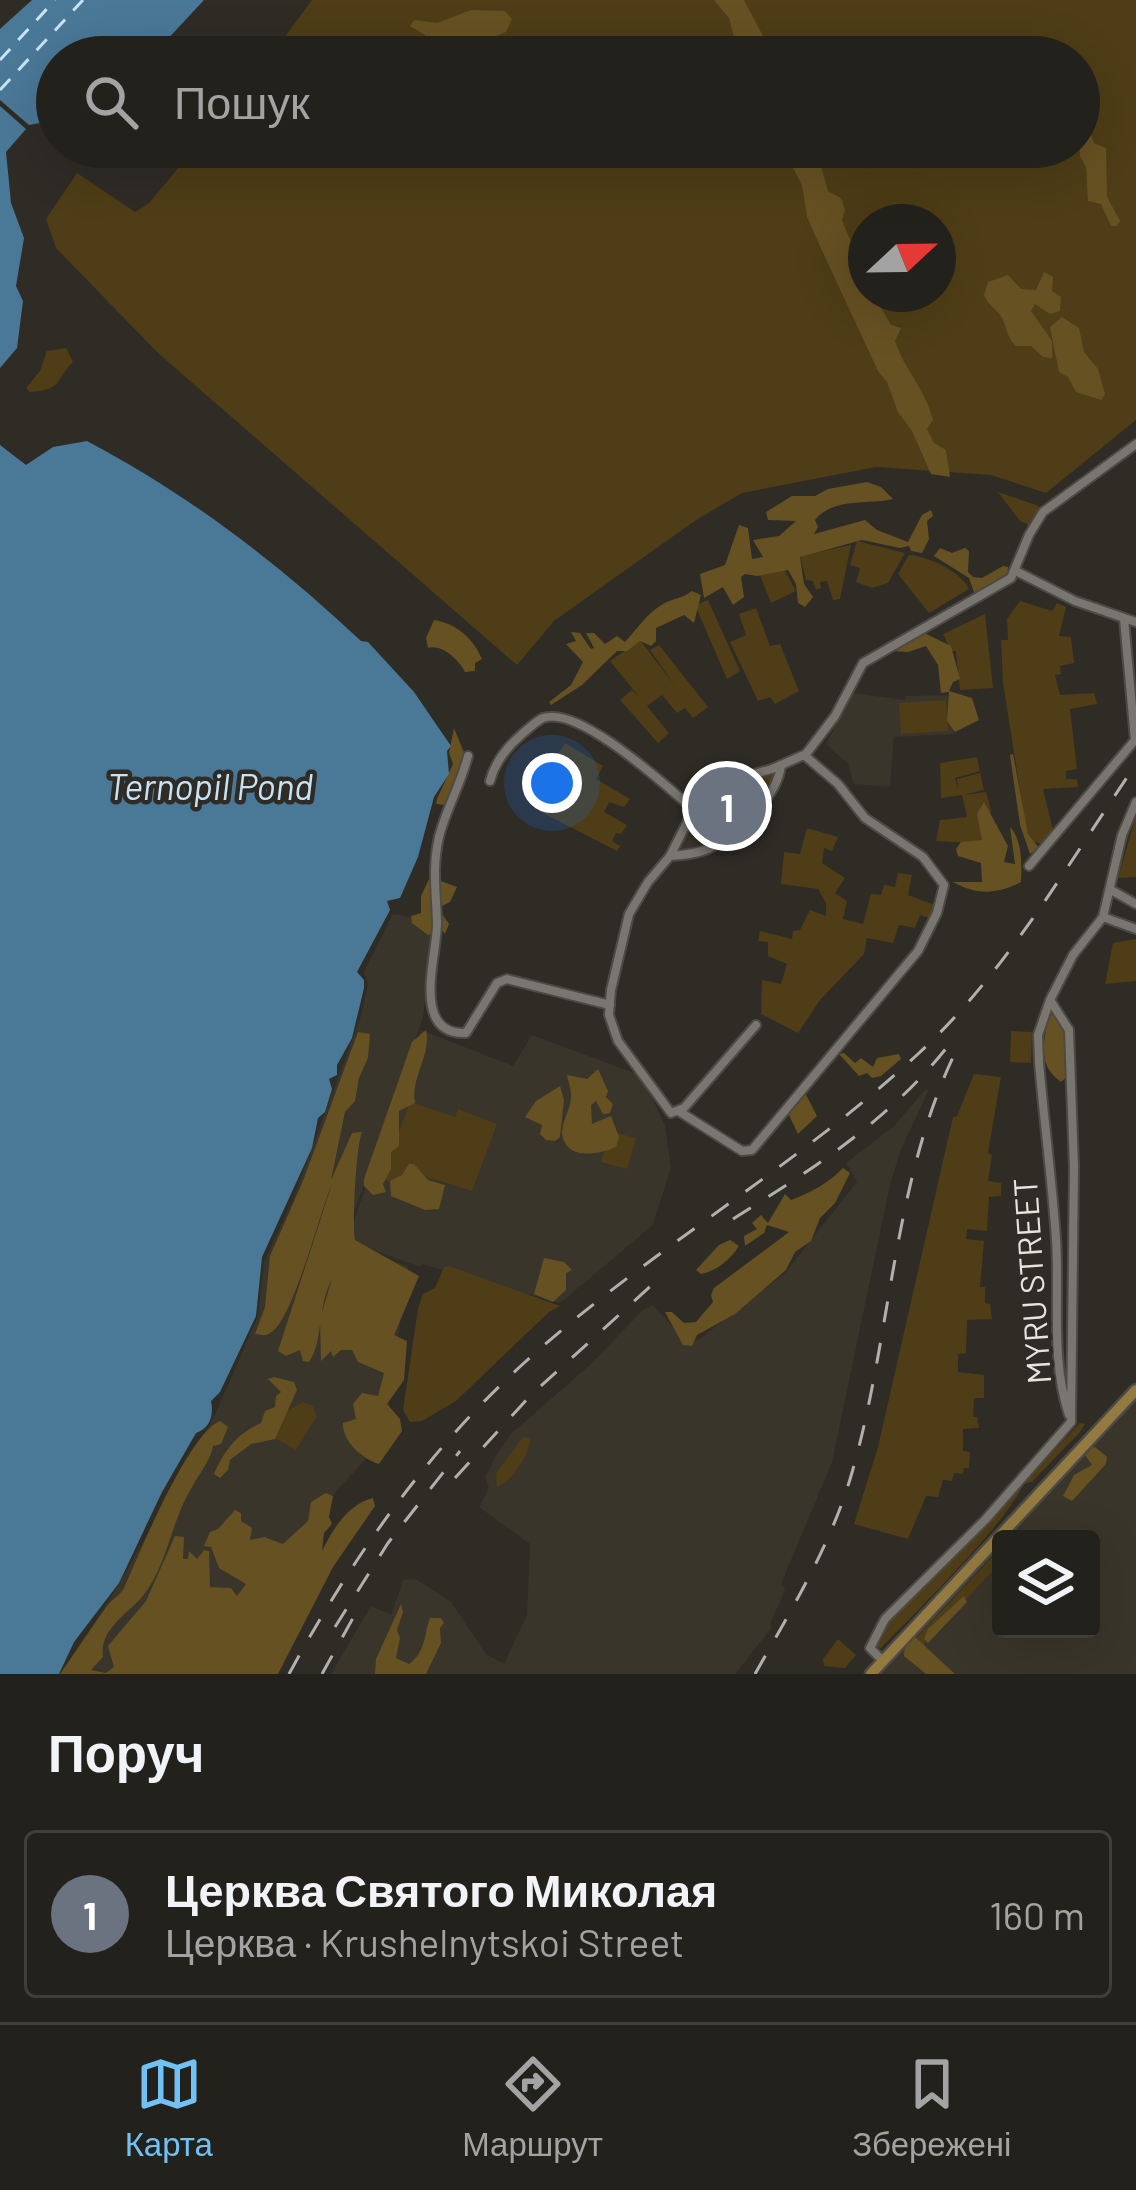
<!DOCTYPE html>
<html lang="uk">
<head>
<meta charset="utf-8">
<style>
	:root { --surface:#23211c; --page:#2f2e29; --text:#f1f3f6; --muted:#a3a3a3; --line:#403e3b; --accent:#72c1f5 }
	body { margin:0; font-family:Barlow,sans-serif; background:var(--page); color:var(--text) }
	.controls { position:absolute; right:36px; bottom:36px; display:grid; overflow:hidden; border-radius:12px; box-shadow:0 12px 48px #0002 }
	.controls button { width:108px; height:108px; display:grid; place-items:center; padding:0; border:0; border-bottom:3px solid var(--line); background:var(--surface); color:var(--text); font:60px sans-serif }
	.compass { position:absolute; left:848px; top:204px; width:108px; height:108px; border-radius:50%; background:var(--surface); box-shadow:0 12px 48px #0002; rotate:68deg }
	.you { position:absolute; left:552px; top:783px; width:42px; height:42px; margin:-30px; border:9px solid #fff; border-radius:50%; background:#1a73e8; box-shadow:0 0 0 18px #1a73e833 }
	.badge { display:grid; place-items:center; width:78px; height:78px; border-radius:50%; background:var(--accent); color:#fff; font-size:39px; font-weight:700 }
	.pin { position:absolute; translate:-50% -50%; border:6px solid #fff; box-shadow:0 3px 12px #0006 }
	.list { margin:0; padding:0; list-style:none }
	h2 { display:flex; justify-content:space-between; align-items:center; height:156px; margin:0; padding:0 48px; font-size:51px }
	h2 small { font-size:39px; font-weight:400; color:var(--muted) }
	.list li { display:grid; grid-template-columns:78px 1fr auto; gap:36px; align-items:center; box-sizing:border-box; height:168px; margin:0 24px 24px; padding:0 24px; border:3px solid var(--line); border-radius:12px }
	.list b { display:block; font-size:45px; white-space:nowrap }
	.list p { margin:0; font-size:39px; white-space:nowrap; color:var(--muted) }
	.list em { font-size:39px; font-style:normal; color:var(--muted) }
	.icon { flex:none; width:66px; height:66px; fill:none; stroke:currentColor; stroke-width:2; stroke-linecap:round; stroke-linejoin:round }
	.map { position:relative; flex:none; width:1136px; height:1674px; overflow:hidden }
	.search { position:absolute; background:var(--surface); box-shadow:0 12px 48px #0002; left:36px; right:36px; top:36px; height:132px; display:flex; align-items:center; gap:30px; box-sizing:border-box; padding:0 42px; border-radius:66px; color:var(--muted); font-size:45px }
	.sheet { height:348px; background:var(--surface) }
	nav { display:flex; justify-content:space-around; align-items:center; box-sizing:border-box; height:168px; border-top:3px solid var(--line); background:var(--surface); font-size:33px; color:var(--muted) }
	nav a { display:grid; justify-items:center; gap:6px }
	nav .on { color:var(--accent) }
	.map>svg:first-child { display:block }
	.built { fill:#3a352a }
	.green { fill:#4e3d16; fill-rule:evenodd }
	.forest { fill:#665122 }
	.water { fill:#4a7897 }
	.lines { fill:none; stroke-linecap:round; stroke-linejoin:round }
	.ferry { stroke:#c7e3f6; stroke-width:3; stroke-dasharray:15 12; stroke-linecap:butt }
	.minor-casing { stroke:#4d4a45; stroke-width:12 }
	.primary-casing { stroke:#4d4a45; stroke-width:15 }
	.minor { stroke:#79756f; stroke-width:8 }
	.primary { stroke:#937a41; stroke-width:10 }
	.rail { stroke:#b2b0ab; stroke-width:3; stroke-dasharray:21 21; stroke-linecap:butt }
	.labels { text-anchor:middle; stroke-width:9; stroke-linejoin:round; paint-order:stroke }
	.street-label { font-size:33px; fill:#e6e4e0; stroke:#2f2c26 }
	.water-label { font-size:36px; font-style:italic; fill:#c7e3f6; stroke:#2f2c26 }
</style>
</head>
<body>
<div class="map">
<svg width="1136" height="1674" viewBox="0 0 1136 1674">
	<rect width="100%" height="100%" fill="#2f2c26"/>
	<path class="built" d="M852 693 905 700 906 696 948 695 954 734 894 737 890 787 854 784 848 764 826 744Z
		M705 803 728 831 707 846 683 851 680 847 684 835Z
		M393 914 434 922 423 1017 344 1241 408 1267 384 1438 281 1554 216 1674H62L116 1589 214 1417 258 1316 264 1262 292 1202 361 1016 368 984 364 972Z
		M421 1030 513 1066 532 1035 642 1076 665 1126 671 1167 653 1225 560 1303 422 1264 420 1267 347 1240Z
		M926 1089 928 1091 900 1152 890 1185 832 1462 781 1584 785 1590 770 1624 772 1627 735 1674H331L371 1606 391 1615 404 1579 417 1580 451 1602 486 1654 504 1664 527 1615 530 1544 479 1507 489 1488 485 1477 498 1452 511 1434 591 1364 643 1310 653 1305 688 1343 698 1340 785 1273 857 1182 846 1163 894 1126Z
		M1136 1400V1674H881L1001 1545V1629H1091V1539H1006Z"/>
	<path class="green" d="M312 0H1136V420L1046 493 991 475 876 467 742 493 696 520 554 621 517 665 158 353 56 248 46 219 77 173 135 212 149 203 196 147H1079V57H270ZM866 222H938V294H866Z
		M66 348 73 362C55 379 64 390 30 392L26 388 40 371 47 351Z
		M998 492 1039 506 1031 526 1020 521Z
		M857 541 905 553 888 583 872 588 856 582 860 568 850 565Z
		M851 545 840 599 833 600 827 581 820 582 821 588 816 590 813 581 806 580 800 556Z
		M909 555C928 556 962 572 969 589L929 613 898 574Z
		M783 567 796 591 771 603 760 575Z
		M708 600 740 671 727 679 695 605Z
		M1020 601 1052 611 1057 603 1066 607 1059 636 1071 637 1074 663 1060 666 1061 674 1055 675 1060 695 1094 693 1097 704 1070 709 1077 769 1066 771V779H1077L1078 787 1043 789 1053 830 1042 844 1034 842 1027 834 1003 683 1001 640H1008L1007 619Z
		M756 608 770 646 780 644 799 691 775 704 770 697 758 701 730 642 746 635 739 614Z
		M985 614 993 688 960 690 956 651H951L943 634Z
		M640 640 675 686 650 650 659 645 708 707 693 718 685 708 677 713 662 695 647 706 669 733 658 743 620 700 632 690 640 698 610 661Z
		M946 700 948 731 901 734 899 703Z
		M565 743 603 766 596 779 630 799 624 807 609 802 604 812 627 825 621 834 616 833 612 841 620 846 617 851 541 812 547 799 526 787 533 775 528 771 543 753 555 759Z
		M977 757 980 771 955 778 958 788 957 779 980 773 984 790 963 795 986 792 991 811 983 844 936 841 940 820 967 817 962 795 941 798 940 763Z
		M769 774 776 778 747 816 727 785Z
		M1136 816V877L1118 878Z
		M807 828 838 837 832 851 824 848 822 863 845 878 835 893 847 901 843 919 863 924 871 894 881 895 884 885 895 887 898 873 912 875 908 895 937 906 932 919 920 915 915 928 899 925 893 943 867 938 864 954 820 1000 798 1033 761 1014 762 980 781 984 787 964 768 956V942L758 941 760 931 792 939 793 931 800 930 810 910 826 916V903L818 889 781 884 784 852 800 854Z
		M1136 939V981L1105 984 1113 943Z
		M1011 1031 1032 1032 1031 1063 1010 1062Z
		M974 1074 1001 1077 988 1153 992 1155 988 1181 1001 1183V1196L989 1197 987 1231 967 1229 966 1239 984 1241 980 1287H985V1303L990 1304 992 1319 967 1320 966 1353 958 1354V1372L984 1375V1398H974L973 1417H977L979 1428 963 1429V1451L970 1452 969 1468H964L963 1474 954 1473 952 1481 943 1480 938 1497 926 1496 908 1539 854 1524 878 1447 953 1117 957 1116Z
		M410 1102 455 1117 458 1109 497 1124 472 1191 405 1170 399 1185 381 1178Z
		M609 1131 636 1138 627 1169 601 1162Z
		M449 1266 560 1306 549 1312 456 1401 422 1421 410 1422 403 1410 418 1309 423 1294 435 1288 444 1267Z
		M303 1402 313 1406 317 1416 296 1450 275 1438 287 1411Z
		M1080 1423 1085 1424 1080 1432 1032 1482 1023 1484C1010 1520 914 1614 881 1648L875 1647C880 1621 903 1607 921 1590Z
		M523 1437 531 1438C528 1455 513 1481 497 1487L496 1473Z
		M1001 1548V1562L910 1659 902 1653Z
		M838 1639 856 1655 845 1668 824 1666 823 1659Z"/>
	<path class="forest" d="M714 0H744L774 57H739L729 18Z
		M471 10 505 11 512 19 506 32 491 38 487 48 476 57C460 42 450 32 428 42L425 35 410 26 414 20 437 23Z
		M555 36 579 43 586 55 604 57H556L549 47Z
		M1079 125 1090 132 1094 143 1106 148 1107 197 1120 221 1117 226H1111L1101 204 1088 201 1086 167 1080 156Z
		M782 147 816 148 828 191 841 198 845 210 842 220 866 278V294H873L891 325 901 328 895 341C905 371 925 388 933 420L927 429 934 443 946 450 950 477 931 474 912 431 898 412 887 382 878 371 819 244 807 217 802 185Z
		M1044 272 1053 277 1052 291 1061 297 1060 311 1050 314 1035 304 1031 311 1052 341V358L1043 357 1031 346H1016C1005 336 1008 326 1000 315 994 307 988 305 984 295L988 282 1008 275 1021 289 1036 290Z
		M1062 317 1079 328 1084 352 1098 369 1105 394 1101 400 1076 392 1068 377 1059 372 1050 327Z
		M867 482 881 487 893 499C869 505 833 497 815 520L818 527 814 534 865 520 877 530 908 542 922 515 931 510 933 516 927 521 929 539 922 553 911 551 909 546 900 548 862 540 800 557 804 584 813 597 805 607 798 603 796 584 788 570 757 576 745 574 741 577 744 597 733 605 723 587 704 598 700 574 725 565 739 525 748 528 752 559 763 557 753 540 779 536 796 521 768 520 766 512 792 496H815L828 489Z
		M940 548 952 553 965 548 969 551 968 572 973 577 982 578 1003 566 1008 567C1008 584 988 588 975 595L969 578 934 556Z
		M692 591 701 595 694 623 684 615 656 628V641L651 646 640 641 627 651H617L582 685 551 705 549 702 571 685 583 662 566 644 576 641 571 632 580 633 591 649 594 648 586 633H594L605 644 617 636 625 642C637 629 647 613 663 604 674 598 682 599 692 591Z
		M434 620C457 624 473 638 482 659L475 663V671L465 672C459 660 442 644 428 648L426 638Z
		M924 633 951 646 960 679 953 682 949 691 972 698 979 720 955 732 947 721 949 692 941 693 938 665 926 646 908 652 892 651V646Z
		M454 728 465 755C460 772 449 789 446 805L436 804 437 799 453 764 449 753Z
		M1013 754 1028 834 1039 848 1030 854 1020 825 1010 755Z
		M984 802 1008 846 1004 862 1015 864 1010 827C1022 839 1022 864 1021 882 998 895 976 895 953 882H982L981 863 958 856 956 849 961 842 982 840 977 814Z
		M430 877 457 887 450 902 438 908 449 924 445 934 438 925 433 934 428 935 412 923 411 916 421 913V896Z
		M1056 1014 1068 1041V1076L1061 1082C1036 1064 1044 1042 1049 1015Z
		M426 1030C432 1054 410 1078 415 1103L399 1111V1146L391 1152V1169L383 1184 386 1192 373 1195 364 1186V1179L412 1042Z
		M358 1032 370 1034 368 1058 359 1078 355 1101 345 1112 331 1180 352 1133 362 1132C356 1146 352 1226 355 1240L419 1276 394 1335 407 1341 404 1380 387 1404 400 1419 402 1431 379 1464C362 1459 342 1441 343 1423L356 1419 353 1404 362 1393 378 1396 384 1373 358 1362 352 1350H341L333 1357 331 1351 321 1361 320 1319 332 1279C317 1306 324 1340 309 1362L303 1361 300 1350 286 1356 278 1351 332 1184C319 1215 295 1312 273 1331 265 1337 263 1335 255 1334L265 1307 270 1256 303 1181Z
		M844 1053 855 1063 861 1058 873 1067 877 1058 899 1054 901 1059 881 1076 872 1078 867 1073 859 1076 839 1054Z
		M598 1069 608 1091 606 1097 613 1104 610 1113 603 1114 596 1101 591 1105 592 1124 611 1116 619 1137 616 1147C598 1155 564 1161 562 1132 562 1121 572 1107 571 1094 571 1088 568 1081 567 1075L587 1079Z
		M560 1086 564 1100 560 1137 555 1141 546 1140 540 1134 542 1125 525 1117 536 1101Z
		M804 1091 817 1116 798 1134 788 1113Z
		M409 1164H414L428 1180 445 1185 439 1209 425 1210 391 1196 390 1181 402 1175Z
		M843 1168 850 1173 835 1203 820 1218 811 1241 795 1252 786 1270 735 1314 697 1335 692 1346 683 1345 665 1312H672L684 1323 696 1322 713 1302 711 1295 714 1288 789 1232 767 1225 764 1233 745 1246 744 1236 757 1229 752 1223 761 1215 768 1223 785 1194 791 1200C810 1193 830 1182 843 1168Z
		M730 1240 739 1246C731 1259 717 1271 701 1274L696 1270 719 1245Z
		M544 1258 564 1262 572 1270 566 1273V1290L553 1302 534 1294Z
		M274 1377 294 1382 297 1390 275 1439 251 1444 230 1460 228 1470 220 1478 214 1474C225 1449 237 1434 261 1423L265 1411 275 1407 276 1396 281 1392 268 1379Z
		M220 1421 228 1427 221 1444 213 1446C210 1462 200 1472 192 1487 171 1521 167 1567 142 1597 126 1615 99 1630 103 1657L91 1670 106 1673 114 1667 108 1646 146 1601 175 1536 184 1537 183 1559H188L189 1551 197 1559 204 1550 209 1551 210 1587 231 1588 237 1596 246 1584 219 1568 211 1547 204 1546 210 1532 218 1529 235 1510 241 1513V1521L252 1528 250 1540 264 1537 283 1544 308 1521 311 1502 326 1493 333 1496 329 1517 332 1524 324 1533 322 1551C333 1529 348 1504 373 1498L375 1506 333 1567 278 1674H60C76 1651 91 1628 107 1606 112 1599 122 1594 125 1586 140 1552 188 1434 220 1421Z
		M1095 1447 1107 1457 1106 1464 1072 1501 1063 1496 1074 1475 1092 1465 1085 1455 1088 1448Z
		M964 1596 967 1602 928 1643 924 1639 928 1629Z
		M401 1604 403 1612 397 1630 400 1638 396 1658 409 1664C427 1650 423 1637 430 1618H441L444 1623 440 1628 441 1643 426 1674H375L376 1659Z
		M915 1637 955 1674H926L904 1656 905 1642Z"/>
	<path class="water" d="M32 0H204L151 57H57V120L29 125 0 100V29Z
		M0 106 26 129 6 152 11 203 24 238 16 286 23 301 17 348 0 368Z
		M87 441C189 495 277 562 361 641L368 642 414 692 451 746 447 751 449 774 434 797 418 857 400 898 387 901 390 910 357 972 364 980V988L352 1038 337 1065V1075L329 1079 332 1089 325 1112 318 1118 312 1148 262 1257 256 1316 220 1392 211 1401C214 1416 210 1428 196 1433L162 1492 119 1583 74 1642 59 1674H0V445L26 465 53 447Z"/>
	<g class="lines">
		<path class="ferry" d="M0 60 55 0
			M0 90 83 0"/>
		<g class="minor-casing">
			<path id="minor" d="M1016 571 1075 601 1136 622
				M468 756C461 784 446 809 439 837 432 867 436 892 437 922 438 953 409 1035 466 1033L497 983 507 979 610 1005
				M490 781C495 762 506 748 521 735 527 730 536 721 543 718 579 705 666 786 692 808
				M670 856C683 855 696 854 708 849 736 836 778 797 781 765
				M1029 866 1135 740 1124 619
				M1111 890 1136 904
				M1103 917 1122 835 1136 802
				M1050 1000 1038 1035 1039 1062C1044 1121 1052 1180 1056 1239 1060 1297 1050 1358 1069 1415
				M756 1025 684 1108 671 1113 618 1041 609 1015 611 990 629 914 648 882 670 856 701 795 715 785 772 769 806 754 835 716 863 663 1011 578 1029 535 1043 512 1136 444
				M680 1112 742 1151 752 1150 918 951 937 913 944 885 923 857 865 818 838 784 804 755
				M1071 1422 1074 1167 1069 1030 1050 1000 1073 955 1103 917 1136 929
				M883 1661 870 1648 885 1619 985 1520 1071 1422"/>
		</g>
		<g class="primary-casing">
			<path id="primary" d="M871 1674 1136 1390"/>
		</g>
		<use href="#minor" class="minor"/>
		<use href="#primary" class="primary"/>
		<path class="rail" d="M733 1219C813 1169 893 1118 951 1042
			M455 1478 531 1395 665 1273
			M335 1627 388 1543 460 1451
			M289 1674C352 1558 426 1452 524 1363 647 1251 795 1168 918 1054 1006 973 1069 862 1136 764
			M322 1674 353 1618
			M755 1674C791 1610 830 1547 851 1476 892 1336 892 1181 957 1049"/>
	</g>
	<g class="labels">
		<g class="street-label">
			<text transform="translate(1032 1281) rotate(-94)" y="12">MYRU STREET</text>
		</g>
		<g class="water-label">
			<text x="210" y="800">Ternopil Pond</text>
		</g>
	</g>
</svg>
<div class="controls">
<button><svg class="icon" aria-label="layers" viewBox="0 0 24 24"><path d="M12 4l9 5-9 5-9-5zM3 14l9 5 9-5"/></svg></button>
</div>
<svg class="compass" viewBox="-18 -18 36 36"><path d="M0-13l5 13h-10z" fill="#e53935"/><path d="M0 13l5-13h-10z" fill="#a3a3a3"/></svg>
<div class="you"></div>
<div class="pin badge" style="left:727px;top:806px;background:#6b7280">1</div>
<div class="search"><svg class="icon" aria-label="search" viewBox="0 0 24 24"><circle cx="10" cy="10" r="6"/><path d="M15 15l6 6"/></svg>Пошук</div>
</div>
<section class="sheet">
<h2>Поруч<small></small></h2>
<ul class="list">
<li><span class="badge" style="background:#6b7280">1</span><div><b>Церква Святого Миколая</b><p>Церква · Krushelnytskoi Street</p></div><em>160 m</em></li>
</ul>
</section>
<nav>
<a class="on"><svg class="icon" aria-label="map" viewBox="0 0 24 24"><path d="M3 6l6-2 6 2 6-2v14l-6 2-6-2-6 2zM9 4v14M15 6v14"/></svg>Карта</a>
<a><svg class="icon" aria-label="directions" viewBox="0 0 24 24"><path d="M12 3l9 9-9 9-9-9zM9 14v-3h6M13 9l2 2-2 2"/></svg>Маршрут</a>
<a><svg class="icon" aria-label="saved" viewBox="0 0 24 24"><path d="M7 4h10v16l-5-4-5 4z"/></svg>Збережені</a>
</nav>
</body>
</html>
